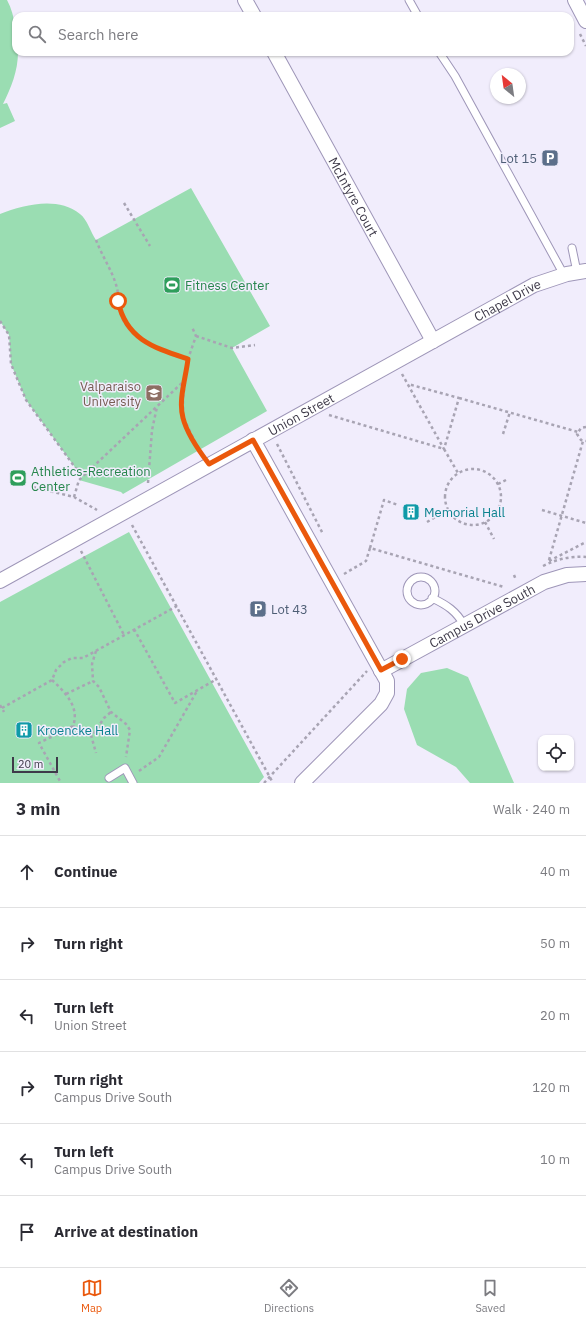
<!DOCTYPE html>
<html lang="en">
<head>
<meta charset="utf-8">
<style>
	:root { --surface:#fff; --page:#f7f7f7; --text:#2b2b33; --muted:#7c7c81; --line:#e1e1e2; --accent:#ea580c }
	body { margin:0; font-family:"IBM Plex Sans",sans-serif; background:var(--page); color:var(--text) }
	.controls { position:absolute; right:12px; bottom:12px; display:grid; overflow:hidden; border-radius:8px; box-shadow:0 1px 3px #0004 }
	.controls button { width:36px; height:36px; display:grid; place-items:center; padding:0; border:0; border-bottom:1px solid var(--line); background:var(--surface); color:var(--text); font:20px sans-serif }
	.compass { position:absolute; left:490px; top:68px; width:36px; height:36px; border-radius:50%; background:var(--surface); box-shadow:0 1px 3px #0004; rotate:331deg }
	.scale { position:absolute; left:12px; bottom:10px; width:46px; box-sizing:border-box; padding-left:4px; border:2px solid #3e3a49; border-top:0; font-size:11px; line-height:14px; white-space:nowrap; color:#3e3a49; -webkit-text-stroke:3px #f1edfc; paint-order:stroke }
	.stop { position:absolute; width:12px; height:12px; margin:-9px; border:3px solid #ea580c; border-radius:50%; background:#fff }
	.stop.end { background:#ea580c; border-color:#fff; box-shadow:0 1px 4px #0008 }
	.list { margin:0; padding:0; list-style:none }
	h2 { display:flex; justify-content:space-between; align-items:center; height:52px; margin:0; padding:0 16px; font-size:17px }
	h2 small { font-size:13px; font-weight:400; color:var(--muted) }
	.list li { display:grid; grid-template-columns:26px 1fr auto; gap:12px; align-items:center; box-sizing:border-box; height:72px; padding:0 16px; border-top:1px solid var(--line) }
	.list b { display:block; font-size:15px; white-space:nowrap }
	.list p { margin:0; font-size:13px; white-space:nowrap; color:var(--muted) }
	.list em { font-size:13px; font-style:normal; color:var(--muted) }
	.icon { flex:none; width:22px; height:22px; fill:none; stroke:currentColor; stroke-width:2; stroke-linecap:round; stroke-linejoin:round }
	.map { position:relative; flex:none; width:586px; height:783px; overflow:hidden }
	.search { position:absolute; background:var(--surface); box-shadow:0 1px 3px #0004; left:12px; right:12px; top:12px; height:44px; display:flex; align-items:center; gap:10px; box-sizing:border-box; padding:0 14px; border-radius:12px; color:var(--muted); font-size:15px }
	.sheet { height:484px; background:var(--surface) }
	nav { display:flex; justify-content:space-around; align-items:center; box-sizing:border-box; height:56px; border-top:1px solid var(--line); background:var(--surface); font-size:11px; color:var(--muted) }
	nav a { display:grid; justify-items:center; gap:2px }
	nav .on { color:var(--accent) }
	.map>svg:first-child { display:block }
	.green { fill:#9addb2 }
	.lines { fill:none; stroke-linecap:round; stroke-linejoin:round }
	.lane-casing { stroke:#9e96b8; stroke-width:9 }
	.street-casing { stroke:#9e96b8; stroke-width:16 }
	.path { stroke:#a8a4b3; stroke-width:2.5; stroke-dasharray:3 3; stroke-linecap:butt }
	.lane { stroke:#fff; stroke-width:7 }
	.street { stroke:#fff; stroke-width:14 }
	.route { stroke:#ea580c; stroke-width:5 }
	.labels { text-anchor:middle; stroke-width:3; stroke-linejoin:round; paint-order:stroke }
	.service-label { font-size:13px; fill:#4e5e75; stroke:#f1edfc; text-anchor:end }
	.street-label { font-size:13px; fill:#3e3a49; stroke:#f1edfc }
	.leisure-label { font-size:13px; fill:#27864d; stroke:#f1edfc; text-anchor:start }
	.education-label { font-size:13px; fill:#785e54; stroke:#f1edfc; text-anchor:end }
	.culture-label { font-size:13px; fill:#0d838f; stroke:#f1edfc; text-anchor:start }
</style>
</head>
<body>
<div class="map">
<svg width="586" height="783" viewBox="0 0 586 783">
	<rect width="100%" height="100%" fill="#f1edfc"/>
	<path class="green" d="M0 0H7C16 17 16 33 16 52H18C18 71 11 88 3 104L7 103 15 121 0 128Z
		M191 188 270 326 232 348 267 411 123 494 121 492 79 480 82 477 26 400 11 364 9 335 0 321V214C24 205 57 196 80 214 87 219 91 233 96 240Z
		M129 532 264 777 259 783H0V602Z
		M447 668 468 677 514 783H470L456 767 417 745 404 709 407 689 421 673Z"/>
	<g class="lines">
		<g class="lane-casing">
			<path id="lane" d="M409 0 418 16
				M439 52 455 76 564 275
				M572 248 577 272
				M407 591a14 14 0 1 1 28 0a14 14 0 1 1-28 0Z
				M432 598C447 605 456 611 464 625
				M109 778 125 768 133 783"/>
		</g>
		<g class="street-casing">
			<g id="street">
				<path d="M245 0 254 16"/>
				<path d="M575 0 586 21"/>
				<path id="s1" d="M274 52 433 341"/>
				<path d="M253 440 387 681V693L381 704 302 783"/>
				<path id="s2" d="M0 581 534 285 567 274 586 271"/>
				<path id="s3" d="M381 671 544 582 567 575 586 574"/>
			</g>
		</g>
		<path class="path" d="M580 34 586 46
			M124 203 150 246
			M96 240C102 256 113 272 117 288 119 297 118 307 121 315 130 341 165 351 188 359L196 336 192 327
			M0 321 9 335 11 364 26 400 82 477
			M196 336 232 348 255 345
			M188 359 183 398V417L201 454
			M402 374 444 449 459 398 408 384
			M459 398 578 432
			M329 415 444 449 458 473
			M586 427 581 428 577 434 581 440 586 441
			M503 434 510 412
			M277 444 323 534
			M445 497a28 28 0 1 1 56 0a28 28 0 1 1-56 0Z
			M148 483 152 430 157 407
			M498 484 506 480
			M33 487 74 497 97 510
			M74 497 79 480 185 380
			M542 510 586 523
			M427 522 447 510
			M485 522 494 539
			M132 525 273 783
			M370 548 384 500 398 505
			M81 551 124 635
			M549 560 583 441
			M549 561 586 542
			M543 566C557 559 570 556 586 557
			M344 574 366 561 370 548 504 587
			M514 575 516 580
			M134 629 175 703 217 679
			M96 651 92 664 93 681 99 687 111 712 126 724 130 730 126 757
			M52 680C65 692 80 707 73 726L39 743 61 783
			M66 694 93 681
			M0 705 4 712
			M2 708 52 680 56 670 64 662 72 658H83L177 606
			M73 726 89 735H93L104 718 111 712
			M91 735 96 753
			M139 771 159 757 197 691
			M264 783 367 671"/>
		<use href="#lane" class="lane"/>
		<use href="#street" class="street"/>
	</g>
	<g class="lines">
		<path class="route" d="M118 301C126 340 155 348 188 359 186 377 178 400 183 418 187 434 199 451 209 464L253 440 381 670 402 659"/>
	</g>
	<defs>
		<g id="parking-square" transform="scale(0.9)"><rect x="-9" y="-9" width="18" height="18" rx="4" fill="#5c6f8a" stroke="#f1edfc"/><path d="M-3.5-5.5H1a3.5 3.5 0 0 1 0 7H-1V5.5H-3.5ZM-1-3.4V-.6H.8a1.4 1.4 0 0 0 0-2.8Z" fill="#fff"/></g>
		<g id="stadium-square" transform="scale(0.9)"><rect x="-9" y="-9" width="18" height="18" rx="4" fill="#2e9e5b" stroke="#f1edfc"/><path d="M0-5a6.5 5 0 1 0 0 10a6.5 5 0 1 0 0-10ZM-3.5-1.8h7v3.6h-7Z" fill="#fff"/></g>
		<g id="university-square" transform="scale(0.9)"><rect x="-9" y="-9" width="18" height="18" rx="4" fill="#8d6e63" stroke="#f1edfc"/><path d="M0-5L7-2L0 1L-7-2ZM-4 1L0 2.5L4 1V4Q0 6-4 4Z" fill="#fff"/></g>
		<g id="building-square" transform="scale(0.9)"><rect x="-9" y="-9" width="18" height="18" rx="4" fill="#0f9aa8" stroke="#f1edfc"/><path d="M-4-6H4V6H1V3H-1V6H-4ZM-2.5-4.3h1.7v1.8h-1.7ZM.8-4.3h1.7v1.8H.8ZM-2.5-1h1.7V.8h-1.7ZM.8-1h1.7V.8H.8Z" fill="#fff"/></g>
	</defs>
	<g fill-rule="evenodd">
		<use href="#parking-square" x="550" y="158"/>
		<use href="#stadium-square" x="172" y="285"/>
		<use href="#university-square" x="154" y="393"/>
		<use href="#stadium-square" x="18" y="478"/>
		<use href="#building-square" x="411" y="512"/>
		<use href="#parking-square" x="258" y="609"/>
		<use href="#building-square" x="24" y="730"/>
	</g>
	<g class="labels">
		<g class="service-label">
			<text x="537" y="163">Lot 15</text>
			<text x="271" y="614" text-anchor="start">Lot 43</text>
		</g>
		<g class="street-label">
			<text dy="5" stroke="none"><textPath href="#s1" startOffset="165">McIntyre Court</textPath></text>
			<text dy="5" stroke="none"><textPath href="#s2" startOffset="580">Chapel Drive</textPath></text>
			<text dy="5" stroke="none"><textPath href="#s2" startOffset="344">Union Street</textPath></text>
			<text dy="5" stroke="none"><textPath href="#s3" startOffset="115">Campus Drive South</textPath></text>
		</g>
		<g class="leisure-label">
			<text x="185" y="290">Fitness Center</text>
			<text x="31" y="476">Athletics-Recreation<tspan x="31" dy="15">Center</tspan></text>
		</g>
		<g class="education-label">
			<text x="141" y="391">Valparaiso<tspan x="141" dy="15">University</tspan></text>
		</g>
		<g class="culture-label">
			<text x="424" y="517">Memorial Hall</text>
			<text x="37" y="735">Kroencke Hall</text>
		</g>
	</g>
</svg>
<div class="controls">
<button><svg class="icon" aria-label="locate" viewBox="0 0 24 24"><circle cx="12" cy="12" r="6"/><path d="M12 2v4M12 18v4M2 12h4M18 12h4"/></svg></button>
</div>
<svg class="compass" viewBox="-18 -18 36 36"><path d="M0-13l5 13h-10z" fill="#e53935"/><path d="M0 13l5-13h-10z" fill="#7c7c81"/></svg>
<div class="scale">20 m</div>
<div class="stop" style="left:118px;top:301px"></div>
<div class="stop end" style="left:402px;top:659px"></div>
<div class="search"><svg class="icon" aria-label="search" viewBox="0 0 24 24"><circle cx="10" cy="10" r="6"/><path d="M15 15l6 6"/></svg>Search here</div>
</div>
<section class="sheet">
<h2>3 min<small>Walk · 240 m</small></h2>
<ul class="list">
<li><svg class="icon" aria-label="ahead" viewBox="0 0 24 24"><path d="M12 20V5M6 11l6-6 6 6"/></svg><div><b>Continue</b></div><em>40 m</em></li>
<li><svg class="icon" aria-label="right" viewBox="0 0 24 24"><path d="M7 20v-9h11M14 6l5 5-5 5"/></svg><div><b>Turn right</b></div><em>50 m</em></li>
<li><svg class="icon" aria-label="left" viewBox="0 0 24 24"><path d="M17 20v-9H6M10 6l-5 5 5 5"/></svg><div><b>Turn left</b><p>Union Street</p></div><em>20 m</em></li>
<li><svg class="icon" aria-label="right" viewBox="0 0 24 24"><path d="M7 20v-9h11M14 6l5 5-5 5"/></svg><div><b>Turn right</b><p>Campus Drive South</p></div><em>120 m</em></li>
<li><svg class="icon" aria-label="left" viewBox="0 0 24 24"><path d="M17 20v-9H6M10 6l-5 5 5 5"/></svg><div><b>Turn left</b><p>Campus Drive South</p></div><em>10 m</em></li>
<li><svg class="icon" aria-label="arrive" viewBox="0 0 24 24"><path d="M6 21V4h12l-3 4 3 4H6"/></svg><div><b>Arrive at destination</b></div></li>
</ul>
</section>
<nav>
<a class="on"><svg class="icon" aria-label="map" viewBox="0 0 24 24"><path d="M3 6l6-2 6 2 6-2v14l-6 2-6-2-6 2zM9 4v14M15 6v14"/></svg>Map</a>
<a><svg class="icon" aria-label="directions" viewBox="0 0 24 24"><path d="M12 3l9 9-9 9-9-9zM9 14v-3h6M13 9l2 2-2 2"/></svg>Directions</a>
<a><svg class="icon" aria-label="saved" viewBox="0 0 24 24"><path d="M7 4h10v16l-5-4-5 4z"/></svg>Saved</a>
</nav>
</body>
</html>
